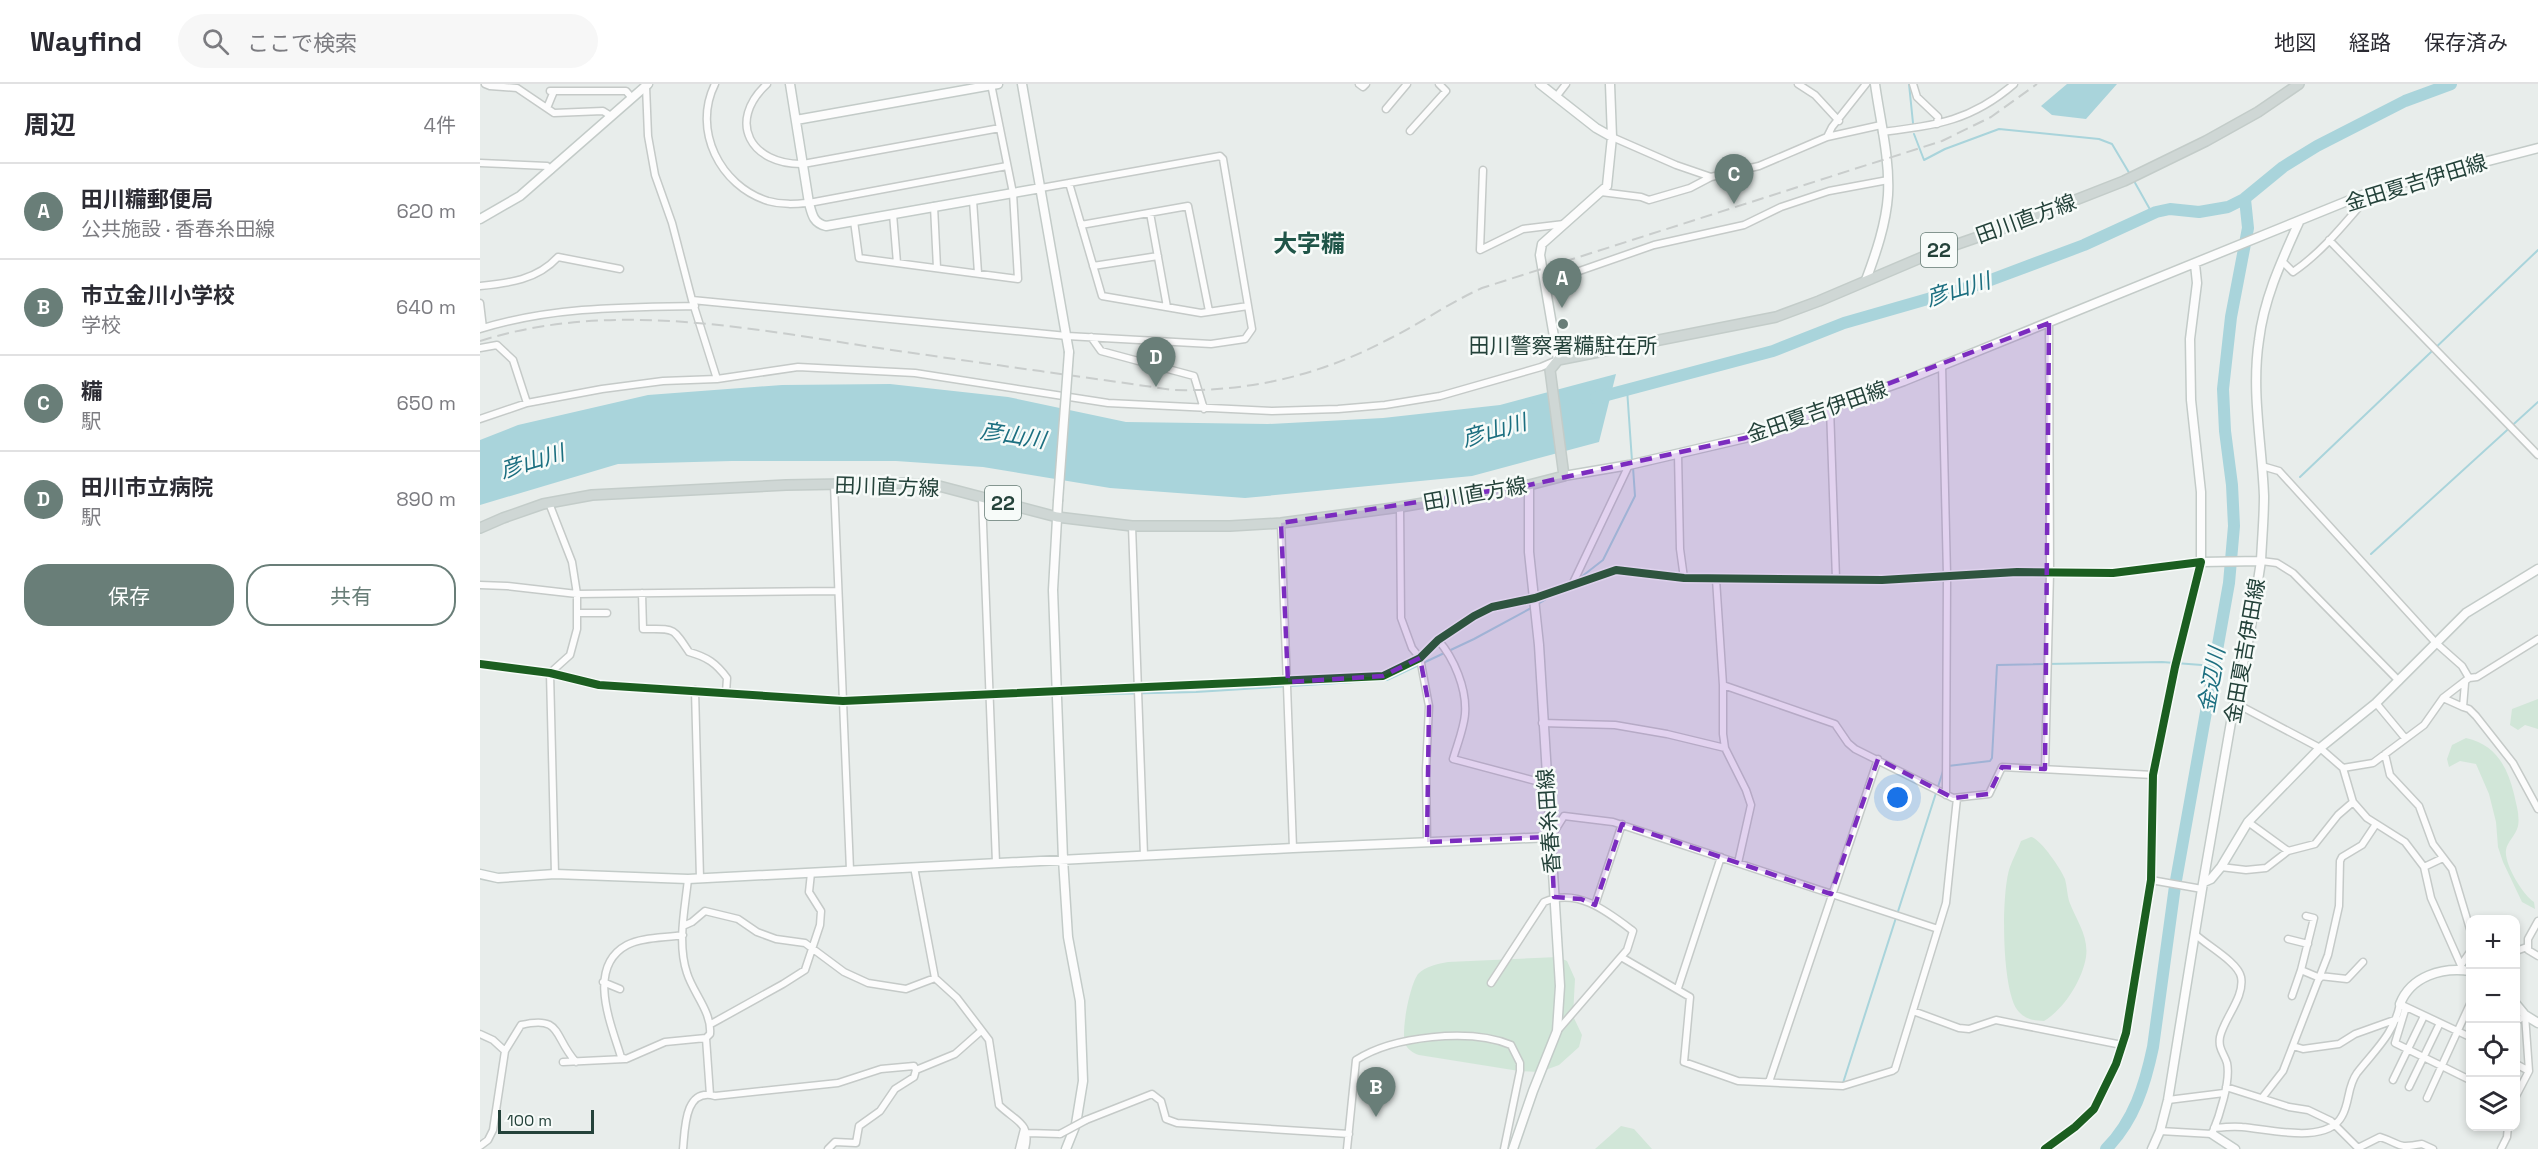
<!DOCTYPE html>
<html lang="ja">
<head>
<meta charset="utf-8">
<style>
	:root { --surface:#fff; --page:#f7f7f7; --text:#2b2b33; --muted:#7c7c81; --line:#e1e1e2; --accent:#697e78 }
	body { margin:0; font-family:"Space Grotesk","Noto Sans JP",sans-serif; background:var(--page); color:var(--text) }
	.controls { position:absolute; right:18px; bottom:18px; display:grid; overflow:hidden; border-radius:12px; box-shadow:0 3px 9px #0003 }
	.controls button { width:54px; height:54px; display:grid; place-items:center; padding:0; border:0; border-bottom:2px solid var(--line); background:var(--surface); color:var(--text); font:30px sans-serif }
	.scale { position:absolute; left:18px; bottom:15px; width:96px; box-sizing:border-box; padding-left:6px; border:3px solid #24423a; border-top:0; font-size:16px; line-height:21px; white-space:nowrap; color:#24423a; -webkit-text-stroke:4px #f7fbf9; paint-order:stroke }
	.you { position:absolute; left:1418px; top:714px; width:21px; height:21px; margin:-15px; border:4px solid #fff; border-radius:50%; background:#1a73e8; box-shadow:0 0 0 9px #1a73e833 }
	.badge { display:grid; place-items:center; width:39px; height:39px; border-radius:50%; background:var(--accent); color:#fff; font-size:20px; font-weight:700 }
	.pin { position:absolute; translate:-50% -50px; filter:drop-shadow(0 2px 3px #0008) }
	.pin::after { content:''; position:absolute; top:32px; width:21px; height:18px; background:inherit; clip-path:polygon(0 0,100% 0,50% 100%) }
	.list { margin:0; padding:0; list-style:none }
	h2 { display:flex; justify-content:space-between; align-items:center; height:78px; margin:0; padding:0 24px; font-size:26px }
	h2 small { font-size:20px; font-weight:400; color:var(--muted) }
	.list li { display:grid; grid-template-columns:39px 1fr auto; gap:18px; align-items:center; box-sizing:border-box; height:96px; padding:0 24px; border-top:2px solid var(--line) }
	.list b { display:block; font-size:22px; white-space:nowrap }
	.list p { margin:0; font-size:20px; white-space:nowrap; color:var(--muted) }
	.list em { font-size:20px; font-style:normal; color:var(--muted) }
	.actions { display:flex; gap:12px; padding:18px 24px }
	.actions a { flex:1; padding:14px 0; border:2px solid var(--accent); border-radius:24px; text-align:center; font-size:21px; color:var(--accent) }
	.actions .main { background:var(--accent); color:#fff }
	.icon { flex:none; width:33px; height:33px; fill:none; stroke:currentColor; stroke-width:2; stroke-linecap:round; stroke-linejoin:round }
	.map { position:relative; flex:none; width:2058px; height:1065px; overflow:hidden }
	header { display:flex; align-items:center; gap:36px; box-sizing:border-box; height:84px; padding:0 30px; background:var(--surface); border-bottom:2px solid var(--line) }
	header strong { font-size:28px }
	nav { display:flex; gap:33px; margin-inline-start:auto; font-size:21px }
	.search { width:420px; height:54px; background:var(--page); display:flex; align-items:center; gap:15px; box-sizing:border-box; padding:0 21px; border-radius:33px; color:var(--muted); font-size:22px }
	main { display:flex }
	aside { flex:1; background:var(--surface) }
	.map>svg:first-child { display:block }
	.green { fill:#d1e6d8 }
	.water { fill:#a9d4db }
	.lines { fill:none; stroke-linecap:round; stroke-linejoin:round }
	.stream { stroke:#a9d4db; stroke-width:2 }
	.river { stroke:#a9d4db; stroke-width:12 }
	.street-casing { stroke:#c5cac8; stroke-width:9 }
	.secondary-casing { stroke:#c3cbc8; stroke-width:11 }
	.primary-casing { stroke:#c3ccc9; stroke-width:12 }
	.street { stroke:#fcfcfc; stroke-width:6 }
	.secondary { stroke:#fcfcfc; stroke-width:8 }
	.primary { stroke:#cfd7d5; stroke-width:9 }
	.rail { stroke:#c9cdcc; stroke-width:2; stroke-dasharray:12 6; stroke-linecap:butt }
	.street-bridge-casing { stroke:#c5cac8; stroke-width:9; stroke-linecap:butt }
	.secondary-bridge-casing { stroke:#c3cbc8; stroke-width:11; stroke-linecap:butt }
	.street-bridge { stroke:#fcfcfc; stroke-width:6 }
	.secondary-bridge { stroke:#fcfcfc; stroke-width:8 }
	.cycleway-casing { stroke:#f7fbf9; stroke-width:11 }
	.cycleway { stroke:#1b5e20; stroke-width:8 }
	.marked { fill:#7b2cbf; fill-opacity:0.2; stroke:#7b2cbf; stroke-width:4.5; stroke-dasharray:12 8; stroke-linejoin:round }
	.poi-dot { fill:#697e78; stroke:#f7fbf9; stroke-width:2 }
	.labels { text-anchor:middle; stroke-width:5; stroke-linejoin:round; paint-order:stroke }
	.shield { fill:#f7fbf9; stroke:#637a73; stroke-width:1.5 }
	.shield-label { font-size:20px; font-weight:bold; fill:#24423a }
	.street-label { font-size:21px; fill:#24423a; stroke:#f7fbf9 }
	.poi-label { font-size:21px; fill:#24423a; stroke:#f7fbf9 }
	.water-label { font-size:22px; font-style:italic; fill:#1c6f80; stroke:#f7fbf9 }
	.quarter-label { font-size:24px; font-weight:bold; fill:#1f5548; stroke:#f7fbf9 }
</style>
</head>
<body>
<header>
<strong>Wayfind</strong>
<div class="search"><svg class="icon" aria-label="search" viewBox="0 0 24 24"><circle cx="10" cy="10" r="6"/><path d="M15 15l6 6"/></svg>ここで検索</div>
<nav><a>地図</a><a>経路</a><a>保存済み</a></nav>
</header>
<main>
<aside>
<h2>周辺<small>4件</small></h2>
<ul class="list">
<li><span class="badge">A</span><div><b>田川糒郵便局</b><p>公共施設 · 香春糸田線</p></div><em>620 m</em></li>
<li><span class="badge">B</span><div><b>市立金川小学校</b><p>学校</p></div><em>640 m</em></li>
<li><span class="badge">C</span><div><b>糒</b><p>駅</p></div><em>650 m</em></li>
<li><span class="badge">D</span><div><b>田川市立病院</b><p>駅</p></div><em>890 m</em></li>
</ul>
<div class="actions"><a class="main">保存</a><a>共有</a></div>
</aside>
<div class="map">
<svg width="2058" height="1065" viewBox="0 0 2058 1065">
	<rect width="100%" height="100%" fill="#e8edeb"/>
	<path class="green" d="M2058 615V645L2045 641 2038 646 2030 641 2032 625Z
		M1986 654C2016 661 2027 682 2034 710 2036 720 2040 731 2038 742 2036 751 2027 758 2026 766 2024 780 2043 811 2054 818L2055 825 2042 818 2023 778 2018 763 2016 738 2009 710 1996 680 1980 677 1969 683 1967 675 1972 661Z
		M1551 753C1560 754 1581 785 1585 795 1587 802 1587 810 1589 817 1596 836 1609 852 1606 873 1602 897 1584 925 1564 937 1555 937 1545 935 1539 928 1521 910 1521 807 1530 783 1533 774 1538 766 1541 757Z
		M1078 873 1087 877 1095 895 1093 932 1102 951 1099 963 1079 981 1060 988 1039 987 939 971C933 969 927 965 925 959 921 946 930 901 938 890 946 882 958 880 968 878Z
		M1141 1042 1154 1045 1172 1065H1115Z"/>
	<path class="water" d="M1587 0H1637L1606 35 1572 31 1561 22Z
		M1136 290 1119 358 992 392 765 414 630 404 503 383 416 377H252L138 380 0 421V356L38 341 168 311 302 301 410 300 528 313 646 338 788 340 903 334 1020 321Z"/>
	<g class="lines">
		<path class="stream" d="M1429 0 1433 39
			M1434 50 1444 76 1465 65 1519 45 1619 55 1632 60 1651 92
			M1654 97 1672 129
			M1147 305 1152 377
			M1820 393 2058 166
			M1891 470 2058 318
			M1096 497 1123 476 1155 412 1153 383
			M1058 520 1076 509
			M590 611 716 608 907 596 994 555 1053 523
			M1468 682 1510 677 1512 674 1517 581 1682 578 1735 582
			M1363 999 1464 684"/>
		<path class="river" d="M1116 314 1293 267 1364 239 1500 200 1604 161 1676 128 1690 125 1719 128 1748 123 1764 115 1803 83 1837 62 1925 17 1971 0
			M1626 1065C1654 1037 1665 1001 1673 963L1695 802 1749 499 1754 442 1752 401 1745 347 1743 305 1751 233 1768 144 1765 115"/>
		<g class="street-casing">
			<path id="street" d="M5 0 10 2 37 4 74 29 123 27 131 32
				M235 0C212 46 240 102 288 117 302 121 315 120 329 119L527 82
				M287 0C246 38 271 81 323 80L520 44
				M879 0 883 3 886 0
				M1318 0 1335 11 1359 37
				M1433 0 1437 13 1458 33 1457 40
				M166 2 168 52 175 91 192 139 212 216 237 295
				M70 7H146L152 14
				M1076 13 1086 0
				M67 24 74 7
				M906 25 927 0
				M930 47 966 7 959 0
				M1402 48C1457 41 1491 37 1534 0
				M1132 53 1196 81 1231 93
				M1347 53 1352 43 1386 0
				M0 79 67 82 71 86
				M1003 86 1000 166 1043 145 1084 140
				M589 99 622 212 721 229 768 222
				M1121 108 1161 113 1169 116 1210 104 1231 93 1279 82 1347 53 1401 41
				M493 116 498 189
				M454 122 457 184
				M670 129 687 223
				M413 130 417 179
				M374 137 379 174 538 195 533 109 511 0
				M601 141 708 122 729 227
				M1849 156 2058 371
				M1802 177 1813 188C1844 167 1867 136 1892 108
				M613 182 678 172
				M1065 199 1174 161 1264 141 1301 123 1349 107 1408 96
				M0 202C29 199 57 196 78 173L140 185
				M212 216 587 252 731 260 765 255 772 245 743 75 740 72 561 104
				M0 219 3 244
				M0 245C70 223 143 223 215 222
				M611 253 621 267 714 292 724 325
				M0 264 17 261 33 276 47 319
				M1462 281 1467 491 1466 711
				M1350 324 1356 495
				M0 335 47 319 122 305 183 297 237 295 318 283 435 289 628 319 792 327 858 325 905 321 960 312 1061 283 1075 277
				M1198 370 1200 465 1204 494
				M1782 382 1799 387 1956 559 1982 582 1989 594
				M354 400 370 786
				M502 414 516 779
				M69 419 92 478 97 510V545L90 571 70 589 75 790
				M920 423 921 534 932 564 940 574 949 622 946 686 947 758
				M801 439 813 764
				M652 442 664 771
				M1781 477 1797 479 1813 489 1919 597
				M1236 495 1243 601V650L1245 664 1266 706 1271 721 1258 779
				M0 501 27 502 97 510 358 507
				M1092 501 1149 381
				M162 509 163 545C194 545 192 542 209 568 227 573 236 579 247 594L246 609
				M97 529H127
				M958 556C974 574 987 605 985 630 984 644 977 661 973 675L1067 700
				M0 580 70 589 119 601 363 617 903 592 940 574 958 556 994 532 1012 523 1055 514 1136 486 1204 494 1402 496 1537 488 1633 489 1721 478 1695 583 1673 691 1671 796 1646 949 1636 980 1614 1025 1595 1043 1565 1065
				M1985 599 1983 623 1989 625 1996 632 2033 679 2058 725
				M1243 601 1355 640 1368 659 1375 665 1473 714 1509 710 1522 683 1673 691
				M215 606 220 794
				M1963 614 1983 623
				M1755 619 1840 664 1863 684 1873 718 1887 734 1925 758 1944 783 1951 814 1983 886
				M1896 619 1925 654
				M1062 639 1135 641 1187 650 1245 664
				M1905 670 1910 691 1939 722 1953 760 1972 785 1990 845
				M1863 684 1893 679 1944 641 1963 614 1989 594 1997 593 2058 555
				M1565 685 1570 489 1569 239
				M1768 738 1808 767
				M1071 753 1084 732 1133 738 1458 845
				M434 783 455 894 477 914 509 956 519 1021C535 1037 552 1039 545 1065
				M1741 783 1766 786 1786 784 1808 767 1835 760 1858 731 1873 718
				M1944 783 1963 774
				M208 795C205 825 197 859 207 889 213 909 232 928 230 950L226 954 230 1011
				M1671 796 1722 805
				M1115 821 1142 740
				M2058 837 2048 855V866L2058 872
				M203 842 212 838 225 827 258 835 277 848 296 855 325 859 364 888 388 899 426 905 455 894
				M203 851C186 854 162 853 147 861 106 883 131 940 141 973L146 975 185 958 226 954
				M1808 855 1828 860
				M2036 867 2047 863
				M1141 873 1210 913 1204 978 1258 997 1363 1002 1412 987 1415 985 1466 819 1477 714
				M1981 881 1990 868
				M1821 886 1834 834 1826 832
				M1840 892 1867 895 1883 878
				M123 898 140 905
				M1011 899 1064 818C1097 803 1128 828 1153 847L1147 866 1078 946
				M1198 904 1241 773
				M1812 912 1821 886 1840 894
				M1926 923 1915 959 1990 996
				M1433 927 1479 944 1489 945 1516 936 1642 961
				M2036 933 2040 935
				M231 940 303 900 325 886 340 841 341 827 329 808 331 789
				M0 950 13 956 25 967
				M1813 962 1823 965 1859 960 1875 950 1917 935
				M83 978 145 975
				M2036 980 2049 987
				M1913 996 1944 932
				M1289 998 1398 675
				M1746 1003 1809 1023 1828 1026 1851 1037 1878 1064 1900 1053C1922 1060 1915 1065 1942 1060L1953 1065
				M1929 1003 1960 939
				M2036 1012 2049 987 2045 931
				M1782 1014 1803 987 1848 871 1859 822 1860 777 1862 773 1882 761 1896 740
				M1947 1014 1990 920
				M1688 1016 1744 1009
				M606 1036 672 1010 681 1017 686 1035 697 1039 869 1050
				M1734 1044C1744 1043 1753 1042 1762 1043 1788 1045 1847 1061 1862 1032 1870 1018 1867 1003 1877 989 1895 966 1914 950 1920 920L1990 953
				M1680 1047 1732 1050C1739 1033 1751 997 1747 979 1744 969 1738 965 1740 953 1744 934 1765 913 1761 893 1758 878 1726 861 1715 850
				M548 1049 580 1050
				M0 1062 8 1056 13 1046 25 967 41 941C83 931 73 953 96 978
				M203 1065C205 1046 204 1003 235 1012L358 999 401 985 434 982 436 986
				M348 1065 355 1058 376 1059 379 1042 400 1027 415 1005 434 993 436 986 475 970 501 947
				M539 1065 544 1045
				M867 1065 876 976C913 952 990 944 1031 961L1040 979V987L1024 1065
				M2021 1065 2027 1053 2028 1042"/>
		</g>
		<g class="secondary-casing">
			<path id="secondary" d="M310 0 329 119C332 130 333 139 346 142L561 104
				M542 0 589 268
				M1060 0 1116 44 1132 53
				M316 36 518 0
				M0 135 40 112 168 0
				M1386 196C1396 169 1406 140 1408 111 1410 74 1400 36 1395 0
				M1078 276 1060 171 1062 160 1127 102 1132 53 1130 0
				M1084 392 1149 381 1265 354 1424 297 1892 107 2058 64
				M578 417 573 506 583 775 588 853 600 917 603 997 596 1040 586 1065
				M1781 477C1782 455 1784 434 1784 412 1782 360 1771 308 1779 256 1784 214 1802 176 1819 138
				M0 790 18 794 75 790 208 795 813 764 1071 753
				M1724 798 1731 795 1741 783 1768 738 1840 664 1896 619 1986 529 2058 485
				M1920 920C1931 892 1962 883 1990 887
				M2036 920 2045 931 2058 939
				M1732 1050 1755 1065
				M1033 1065 1053 1007 1077 947 1080 902 1059 561 1049 468V401
				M1672 1065 1680 1047 1688 1016 1722 805 1755 615 1770 549 1781 477 1721 478V408L1711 316 1710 255 1717 199 1715 180"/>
		</g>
		<g class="primary-casing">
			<path id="primary" d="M0 444 23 434 63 420 112 411 306 401 421 399 459 402 577 433 652 442H750L801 439 920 423 1049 401 1084 392 1070 286 1078 276 1296 233 1339 217 1452 169 1524 144 1644 97 1726 57 1778 28 1819 0"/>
		</g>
		<use href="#street" class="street"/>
		<use href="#secondary" class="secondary"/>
		<use href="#primary" class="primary"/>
		<path class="rail" d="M0 257C133 215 271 245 405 265 501 279 597 292 693 306 770 308 841 291 909 255 941 239 969 219 1002 204L1462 57 1511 33 1557 0"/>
		<g class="street-bridge-casing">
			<path id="street-bridge" d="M580 1050 606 1036"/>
		</g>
		<g class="secondary-bridge-casing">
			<path id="secondary-bridge" d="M578 417 589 268"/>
		</g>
		<use href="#street-bridge" class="street-bridge"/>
		<use href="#secondary-bridge" class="secondary-bridge"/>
		<g class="cycleway-casing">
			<path id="cycleway" d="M0 580 70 589 119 601 363 617 903 592 940 574 958 556 994 532 1012 523 1055 514 1136 486 1204 494 1402 496 1537 488 1633 489 1721 478 1695 583 1673 691 1671 796 1646 949 1636 980 1614 1025 1595 1043 1565 1065"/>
		</g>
		<use href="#cycleway" class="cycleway"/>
	</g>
	<path class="marked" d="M1569 239 1565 685 1522 683 1509 710 1473 714 1398 675 1351 810 1142 740 1115 821 1101 815 1074 813 1071 753 947 758 949 622 940 574 903 592 808 598 801 439 1049 401 1265 354Z"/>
	<circle class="poi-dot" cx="1083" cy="240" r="6"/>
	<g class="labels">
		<g class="shield">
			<rect x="1441" y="149" width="36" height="34" rx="4.5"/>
			<rect x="505" y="402" width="36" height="34" rx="4.5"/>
		</g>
		<g class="shield-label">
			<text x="1459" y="173">22</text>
			<text x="523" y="426">22</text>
		</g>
		<g class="street-label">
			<text transform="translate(1936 99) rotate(-17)" y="7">金田夏吉伊田線</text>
			<text transform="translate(1546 135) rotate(-20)" y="7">田川直方線</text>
			<text transform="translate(1337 328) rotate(-19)" y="7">金田夏吉伊田線</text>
			<text transform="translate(407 403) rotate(2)" y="7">田川直方線</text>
			<text transform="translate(995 410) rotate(-10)" y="7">田川直方線</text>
			<text transform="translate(1765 567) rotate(-80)" y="7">金田夏吉伊田線</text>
			<text transform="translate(1069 737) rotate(-94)" y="7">香春糸田線</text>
		</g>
		<g class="poi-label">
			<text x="1083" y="269">田川警察署糒駐在所</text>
		</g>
		<g class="water-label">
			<text transform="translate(1478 205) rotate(-17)" y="8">彦山川</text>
			<text transform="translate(1014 346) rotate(-16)" y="8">彦山川</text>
			<text transform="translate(533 351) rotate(9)" y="8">彦山川</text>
			<text transform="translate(52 377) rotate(-17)" y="8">彦山川</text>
			<text transform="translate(1731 596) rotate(-80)" y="8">金辺川</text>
		</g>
		<g class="quarter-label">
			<text x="829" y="168">大字糒</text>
		</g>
	</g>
</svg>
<div class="controls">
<button>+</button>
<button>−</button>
<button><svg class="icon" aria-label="locate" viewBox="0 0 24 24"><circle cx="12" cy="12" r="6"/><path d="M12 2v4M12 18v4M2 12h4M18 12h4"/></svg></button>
<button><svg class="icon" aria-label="layers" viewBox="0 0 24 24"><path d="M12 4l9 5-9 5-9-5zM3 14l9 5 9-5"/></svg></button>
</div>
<div class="scale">100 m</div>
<div class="you"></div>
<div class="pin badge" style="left:1082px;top:224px">A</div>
<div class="pin badge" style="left:896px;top:1033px">B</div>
<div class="pin badge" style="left:1254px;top:120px">C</div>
<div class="pin badge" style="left:676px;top:303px">D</div>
</div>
</main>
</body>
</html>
